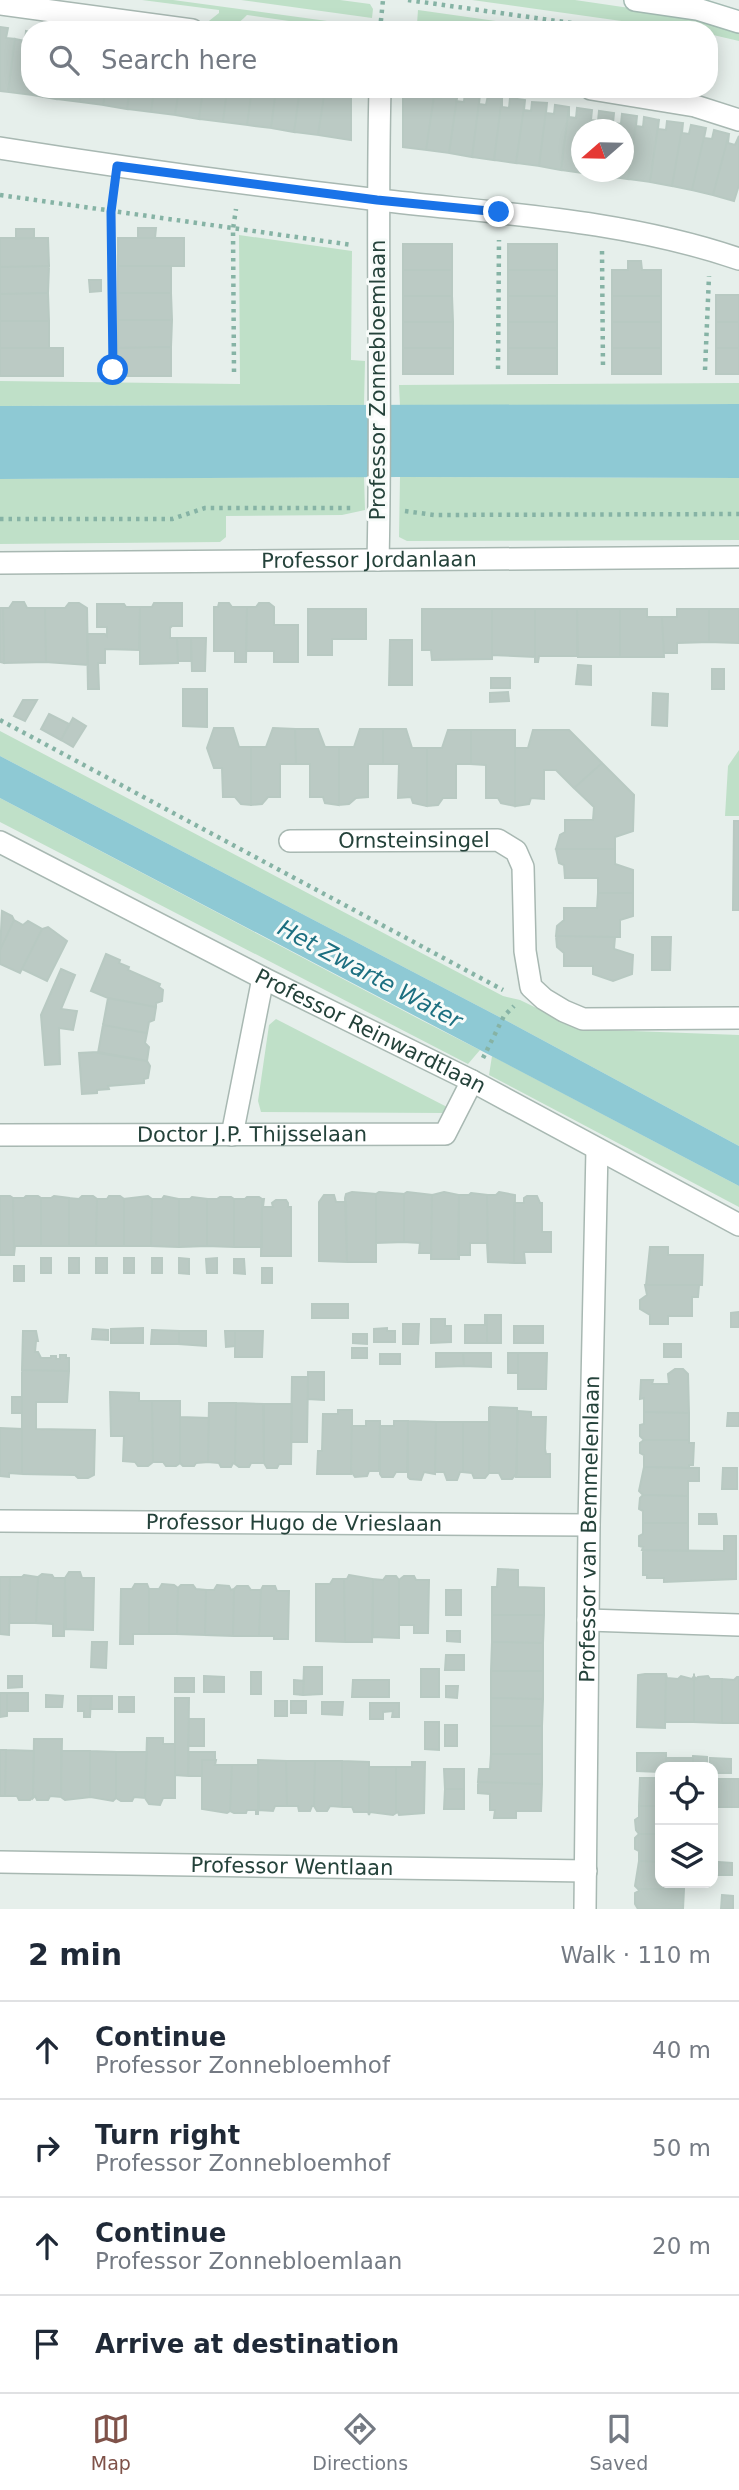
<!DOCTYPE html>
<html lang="en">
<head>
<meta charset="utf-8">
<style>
	:root { --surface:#fff; --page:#f6f6f7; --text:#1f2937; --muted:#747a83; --line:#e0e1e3; --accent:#7f5249 }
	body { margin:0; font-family:"DejaVu Sans",sans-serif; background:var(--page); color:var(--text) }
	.controls { position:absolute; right:21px; bottom:21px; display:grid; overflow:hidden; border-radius:14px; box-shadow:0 4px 18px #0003 }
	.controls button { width:63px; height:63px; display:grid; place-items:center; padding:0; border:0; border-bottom:2px solid var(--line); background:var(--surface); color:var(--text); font:35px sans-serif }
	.compass { position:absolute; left:571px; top:119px; width:63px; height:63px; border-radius:50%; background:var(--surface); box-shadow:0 4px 18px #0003; rotate:250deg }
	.stop { position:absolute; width:21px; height:21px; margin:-16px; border:5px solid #1a73e8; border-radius:50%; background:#fff }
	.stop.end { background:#1a73e8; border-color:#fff; box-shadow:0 2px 7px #0008 }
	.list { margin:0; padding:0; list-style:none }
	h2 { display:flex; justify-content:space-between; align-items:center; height:91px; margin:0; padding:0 28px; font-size:30px }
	h2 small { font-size:23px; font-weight:400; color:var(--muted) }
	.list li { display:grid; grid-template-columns:46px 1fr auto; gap:21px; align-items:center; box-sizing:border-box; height:98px; padding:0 28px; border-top:2px solid var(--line) }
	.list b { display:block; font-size:26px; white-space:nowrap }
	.list p { margin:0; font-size:23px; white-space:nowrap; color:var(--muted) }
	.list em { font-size:23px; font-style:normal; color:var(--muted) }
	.icon { flex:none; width:38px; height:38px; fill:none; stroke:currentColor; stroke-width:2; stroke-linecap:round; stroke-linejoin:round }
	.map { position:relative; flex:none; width:739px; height:1909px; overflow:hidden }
	.search { position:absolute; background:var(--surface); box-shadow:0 4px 18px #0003; left:21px; right:21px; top:21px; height:77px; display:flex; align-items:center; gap:18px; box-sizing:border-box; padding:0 24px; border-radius:28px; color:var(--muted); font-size:26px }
	.sheet { height:483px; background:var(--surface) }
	nav { display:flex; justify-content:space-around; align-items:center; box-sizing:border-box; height:98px; border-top:2px solid var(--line); background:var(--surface); font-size:19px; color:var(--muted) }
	nav a { display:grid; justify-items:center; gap:4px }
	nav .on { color:var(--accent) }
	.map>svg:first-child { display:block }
	.green { fill:#bfe0c8 }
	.water { fill:#8ec9d4 }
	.building { fill:#bbcac4; stroke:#b8c9c2; stroke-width:2 }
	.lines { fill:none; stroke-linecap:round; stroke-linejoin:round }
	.minor-casing { stroke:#a8b8b2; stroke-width:24 }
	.secondary-casing { stroke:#a4bbb3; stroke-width:24 }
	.path { stroke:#86b3a5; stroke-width:4.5; stroke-dasharray:3.5 5; stroke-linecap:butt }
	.minor { stroke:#fff; stroke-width:21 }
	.secondary { stroke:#fff; stroke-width:21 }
	.route { stroke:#1a73e8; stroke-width:9 }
	.labels { text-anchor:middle; stroke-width:6; stroke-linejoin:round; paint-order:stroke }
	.street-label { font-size:21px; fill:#24423a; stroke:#f7fbf9 }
	.water-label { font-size:23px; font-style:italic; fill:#1c6f80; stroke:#f7fbf9 }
</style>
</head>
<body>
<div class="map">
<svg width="739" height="1909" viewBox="0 0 739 1909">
	<rect width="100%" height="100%" fill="#e6efeb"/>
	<path class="green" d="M142 0H173L371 27V30H352L247 15C232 31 221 31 200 28L219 13V10Z
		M241 0H340L370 4 373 9 372 18Z
		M472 0H575L684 16 739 30V41L709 34V30H685Z
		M418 10 560 30H457L417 24Z
		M239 235 352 251 351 360 365 361 364 405 0 406V381L240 384Z
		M739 383V404L400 406 399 385Z
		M364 477 365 510 342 515 226 516V537L220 542 0 544V479Z
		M400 477 739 478V540L407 541 399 537Z
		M0 731 503 996 520 1000 580 1029 739 1035V1146L509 1022 0 756Z
		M739 750V816H725L728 766Z
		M0 798 421 1020 480 1050 468 1064 0 822Z
		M276 1019 447 1107 444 1113 261 1112 258 1101 269 1025Z
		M492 1056 739 1186V1207L489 1075Z"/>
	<path class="water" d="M739 404V478L400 477 0 479V406Z
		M0 756 509 1022 739 1146V1186L0 798Z"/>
	<path class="building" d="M0 27 8 28 6 38 15 39 8 92 0 91Z
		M26 31 30 32V89H33L32 95 8 92 15 39 25 41Z
		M33 89H57L56 99 32 95Z
		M57 89H81L80 102 56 99Z
		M81 89H106L103 105 80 102Z
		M106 89H130L127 109 103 105Z
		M130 89H154L151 112 127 109Z
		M154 89H179L175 115 151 112Z
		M179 89H203L199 119 175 115Z
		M203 89H227L223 122 199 119Z
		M227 89H252L247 125 223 122Z
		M252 89H276L271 128 247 125Z
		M276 89H300L294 132 271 128Z
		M300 89H325L318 135 294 132Z
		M325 89H351V140L318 135Z
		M420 89H435L426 150 403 147V92L420 95Z
		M435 89V98H441L443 89 458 91 449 153 426 150Z
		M458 91 456 101 464 102 465 92 480 94 472 157 449 153Z
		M480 94 479 104 486 105 488 95 502 97 494 160 472 157Z
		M502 97V107L509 108 510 98 525 100 516 163 494 160Z
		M525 100 524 110 531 111 532 102 547 103 539 166 516 163Z
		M547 103 546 113 554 114 555 105 569 107 561 170 539 166Z
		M569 107V117L576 118 577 108 592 110 589 130H582L583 173 561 170Z
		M592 110 591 120 598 121 599 111 614 113 612 130H589Z
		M614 113 613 123 621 124 622 114 637 116 628 179 606 176V172H624V130H612Z
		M637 116 636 126 643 127 644 117 659 120 650 182 628 179Z
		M659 119 658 129 666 130 667 121 683 123 672 186 650 182Z
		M683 123 682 133 689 134 691 125 706 128 692 190 672 186Z
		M706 128 704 138 712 139 714 130 729 134 713 195 692 190Z
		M729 134 728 143 735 145 739 136V185L734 201 713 195Z
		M138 228H156L155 238H138Z
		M16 229H34V238L16 239Z
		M0 238H48L49 266 0 267Z
		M118 238H184V266H118Z
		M403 244H452V270H403Z
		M508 244H557V270H508Z
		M628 261H641L642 270H661V296H612V270H628Z
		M49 266 48 293 0 294V267Z
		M118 266H171V293H118Z
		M403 270H452V296H403Z
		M508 270H557V296H508Z
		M89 280H101V291L90 292Z
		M48 293 49 321H0V294Z
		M118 293H171L172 320H118Z
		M716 295H739V322H716Z
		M403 296H452L453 322H403Z
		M508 296H557V322H508Z
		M612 296H661V322H612Z
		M118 320H172L171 347 118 348Z
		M0 321H49V348H0Z
		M403 322H453V348H403Z
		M508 322H557V348H508Z
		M612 322H661V348H612Z
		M716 322H739V348H716Z
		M171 347V376H118V348Z
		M0 348H63V376H0Z
		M403 348H453V374H403Z
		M508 348H557V374H508Z
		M612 348H661V374H612Z
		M716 348H739V374H716Z
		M13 602H24L27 608H45L46 662 4 663 3 608H9Z
		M69 603H79L87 608 88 665 46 662 45 608H65Z
		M154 603H182V626H172L170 628V638H177L178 663 140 664V607H152Z
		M219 603H229L232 607H247L246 662H235V651H214V607H218Z
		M259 603H269L274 607V625H298V662H274V651H246L247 607H256Z
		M97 604H124L126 607H140L139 650 105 649V663H98L99 689H88L87 634H105L107 636V627H97Z
		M0 608H3L4 663 0 662Z
		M308 609H366V639H332V655H308Z
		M422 609H492V659L432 660 431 650H422Z
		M492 609H535V657L492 655Z
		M535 609H577V656H539L538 662H535Z
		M577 609H620V657H578Z
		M620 609H647V617H662L664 657H620Z
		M677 609H709V642L677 643V653H664L662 617H677Z
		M709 609H739V643L709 642Z
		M177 638H191V661H178Z
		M191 638H206L205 671H192Z
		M390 640H412V685H389Z
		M578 665 591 666V685L576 684Z
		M712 669H724V689H712Z
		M491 678H510V688H491Z
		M183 689H207V727L183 726Z
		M508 692 509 701 490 702V693Z
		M653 693 668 694 667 726 652 725Z
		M23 700H37L25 721 14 716Z
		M49 714 69 724 61 740 41 729Z
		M73 718 86 726 73 747 61 740Z
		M214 728H233L239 747H251V805L241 804 235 797H223L222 768H214L207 748Z
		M273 728 295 729 296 764H280V797H268L262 804 251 805V747H266Z
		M295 729H318L325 747H339V805L325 803 323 797H310V764H296Z
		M360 729H383V764H368V797L356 798 349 804 339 805V747H354Z
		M383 729H406L412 748H427V806L413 803 411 797 398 798 399 764H383Z
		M448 730H471V764H456V798H443L438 805 427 806V748H442Z
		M471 730H515V806L501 803 498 798H486V765L471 764Z
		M533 730H569L602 763 574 788 556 770H544V799L531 798 529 804 515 806V748H528Z
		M602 763 634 795 633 831 615 837V849H556L560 835 565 832V820H593L594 807 574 788Z
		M734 821H739V910H733Z
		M556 849H615V864L633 870V893H598V878H565L564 865 559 863Z
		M598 893H633V916L620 920V937L556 936 557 926 564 920V908H597Z
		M2 911 12 916 14 920 0 950Z
		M14 920 23 925 28 921 42 929 20 973 0 964V950Z
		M48 927 67 941 47 981 22 969 42 929Z
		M556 936 615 937 614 949 633 955 632 974 613 981 593 974V966H564V953L557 947Z
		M652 937H671L670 970H652Z
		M106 954 120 960 119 963 129 967 128 970 160 984 159 987 163 990 162 1001 156 1003V1007L108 998 91 991Z
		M61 969 75 975 61 1009 77 1011 73 1030 59 1028 60 1064 45 1065 41 1015Z
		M108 998 156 1007 154 1020 149 1022 147 1033 103 1025Z
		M103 1025 147 1033 145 1043 149 1047 147 1061 98 1053Z
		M98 1052 147 1061 150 1066 148 1078 144 1079V1083L108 1086 109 1089 97 1090V1093L82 1094 79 1053Z
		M352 1192 376 1194V1262H347L345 1198 346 1194Z
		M379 1192 404 1194V1242L376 1243V1194Z
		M407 1192 432 1195 431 1253H419L420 1243 404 1242V1194Z
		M444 1192 459 1195V1259H431L432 1195Z
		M499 1192 515 1195 514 1263 488 1262 487 1195H496Z
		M471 1193 487 1195 488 1262 487 1243H470V1255H458L459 1195H469Z
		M324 1195H334L336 1202H346L347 1262 319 1261V1202Z
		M0 1196H10L13 1198 14 1255H0Z
		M26 1196H38L41 1198V1246H15L14 1255 13 1198H24Z
		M54 1196 69 1198V1246H41V1198H51Z
		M82 1196H93L97 1199 96 1246H69V1198L79 1199Z
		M109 1196H120L124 1199V1246H96L97 1199H107Z
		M148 1196 152 1199 151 1246H124V1199Z
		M164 1196 179 1199V1247L151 1246 152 1199H162Z
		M527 1196H537L540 1203H542V1232H551V1252H524L525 1263H514V1203H524V1198Z
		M192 1197 207 1199V1246L179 1247V1199H190Z
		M220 1197H231L234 1199V1247L207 1246V1199H217Z
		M247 1197H259L262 1199V1247H234V1199H245Z
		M262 1199H264L263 1207H273L272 1203 276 1200H286L288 1203V1207H291V1256H261Z
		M650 1247H668V1255H703L702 1285H646Z
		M41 1258H51V1273H41Z
		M69 1258H79V1273H69Z
		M96 1258H107V1273H96Z
		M124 1258H134V1273H124Z
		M152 1258H162V1273H152Z
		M179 1258 189 1259V1274L179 1273Z
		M217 1258V1273H207L206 1259Z
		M234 1259H244L245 1274 234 1273Z
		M14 1266H24V1281H14Z
		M262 1268H272V1283H262Z
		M645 1285H699L698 1297H692V1316H668V1324H650V1315L640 1309V1300L647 1295Z
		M312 1304H348V1318H312Z
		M739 1312V1327H731V1313Z
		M485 1315H487V1343H465V1325H485Z
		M487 1315H501V1343H487Z
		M431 1319H445V1326H451V1342L431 1343Z
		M403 1324H419L418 1344H403Z
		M514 1326H543V1343H514Z
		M143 1328V1343H111V1329Z
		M387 1328V1331H395V1342H374V1329Z
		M93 1329 108 1330V1340L92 1339Z
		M152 1330 179 1331V1344H151Z
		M23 1331H36L38 1341H36L35 1352H38L41 1358H51V1356H56V1359H60V1355H66V1358H69V1371L22 1370Z
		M179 1331H206V1346L179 1344Z
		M225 1331H235V1346L226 1347Z
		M235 1331H263L262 1357H235Z
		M353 1334H367V1344L353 1343Z
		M664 1344H681V1357H664Z
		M352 1348H367V1358H352Z
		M436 1353H463L464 1366 436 1367Z
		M463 1353H491V1367L464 1366Z
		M508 1353H518V1373H508Z
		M518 1353H547L546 1389H518Z
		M380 1354H400V1364H380Z
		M675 1369H683L688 1374 689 1413 644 1412V1398L640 1399 641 1380H653L652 1384H669L668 1374Z
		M22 1370 69 1371 67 1402H36V1429L95 1430 94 1475 88 1478H78L75 1475 22 1474Z
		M308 1372H324V1400L308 1399Z
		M292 1377H308L307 1442H291Z
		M110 1392 139 1393V1401H152L153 1462 148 1466H138L135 1462 123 1461 124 1436H111Z
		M12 1397H22V1413H12Z
		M152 1401H180V1463L176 1466H166L163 1462H153Z
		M209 1403H236L235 1464 233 1463 231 1467H221L219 1463 208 1462Z
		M236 1403 263 1404 264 1463H251L249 1467H239L235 1464Z
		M264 1404H292L291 1464H279L277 1468H267L264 1463Z
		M489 1407V1473L485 1478H474L472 1473 463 1472V1422H489Z
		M490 1407 517 1408V1473L512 1479H502L499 1473H489Z
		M338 1410H352L351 1474H317L318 1451H322L323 1414H338Z
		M352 1410V1426H366V1421H380L379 1471H369L367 1476 355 1477 351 1471Z
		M518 1411 531 1412V1417H546L545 1449 546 1454H550V1477H516Z
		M644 1412 689 1413V1440H644L640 1436V1425L644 1424Z
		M728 1413H739V1426H727Z
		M180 1417 209 1418 208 1462 196 1463 194 1466H183L180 1463Z
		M380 1421V1426H394V1421H408L407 1472H396L393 1477H382L380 1474Z
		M408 1421 436 1422 435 1474 424 1472 421 1480 410 1479 408 1477Z
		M436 1422H463V1472H460L457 1480H447L444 1472H435Z
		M0 1428 22 1429V1474L9 1473V1477L0 1476Z
		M644 1440H689V1443H694L693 1465H689V1468L644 1467V1455L640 1453V1443Z
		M644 1467 699 1468V1481H688V1496L643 1495 639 1491Z
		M723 1468H737V1489H722Z
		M643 1495 688 1496V1523H643V1511L639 1509 640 1498Z
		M699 1514H716L717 1524H699Z
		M643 1523H688V1551L642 1550 643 1547 639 1546V1536L643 1534Z
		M724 1536H736V1579L664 1582V1578H647V1575H643V1550L724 1551Z
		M498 1569 518 1570V1587L544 1588V1615H492V1587H497Z
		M69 1572H80L82 1578H94L93 1630 66 1629 65 1578Z
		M42 1574 52 1575 54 1578H65L64 1636H53V1624L36 1623 38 1577Z
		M24 1575 38 1577 36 1623H9L10 1577H22Z
		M349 1575 373 1579 372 1642H345L344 1579H347Z
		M386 1576H396L399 1580V1638L373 1637V1579L383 1580Z
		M404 1576H414L416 1580H429L428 1633H414V1625H399V1580Z
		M0 1577H10L9 1635 0 1634Z
		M333 1579H344L345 1642 316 1641V1584H330Z
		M135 1584H147L149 1589V1634H133V1644H120L121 1589H132Z
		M162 1584 174 1585 178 1588 177 1634H149V1589H159Z
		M181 1585H193L196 1589 206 1590 205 1635 177 1634 178 1588Z
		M217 1585 229 1586 231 1590 234 1589 233 1636 205 1635 206 1590H214Z
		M237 1586H248L251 1590H261L259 1636H233L234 1589Z
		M263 1586H275L277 1591H289L288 1639H274V1636H259L261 1590Z
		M446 1590H461V1615H446Z
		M492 1615H544L543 1643 492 1642Z
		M447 1631H460V1642L447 1641Z
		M92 1642H107L106 1668 91 1667Z
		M492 1642 543 1643V1671H491Z
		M446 1655H464V1670H445Z
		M304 1667H322V1694L303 1695Z
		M421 1669H439V1697H421Z
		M491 1671H543V1699L491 1698Z
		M251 1672H261V1694H251Z
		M645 1674H666L665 1728 637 1727 638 1675Z
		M666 1674 667 1678 678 1679 681 1676 692 1679 694 1676V1722H665Z
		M8 1676H22V1687L8 1688Z
		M204 1676 224 1677V1692H204Z
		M694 1676 696 1679 698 1677 708 1676 710 1679H722V1723L694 1722Z
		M737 1677H739V1723H722V1679L734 1680Z
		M175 1678H194V1692H175Z
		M294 1680 304 1681 303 1695 294 1694Z
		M353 1680H389V1697H352Z
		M446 1686H458L457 1698 446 1697Z
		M0 1693H7V1716L0 1717Z
		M7 1693H28V1711H7Z
		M46 1695 63 1696 62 1707H46Z
		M78 1696H91L90 1717H84V1711H78Z
		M91 1696H112V1709H90Z
		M119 1697H134V1712H119Z
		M175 1698H189L188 1776 175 1775Z
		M491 1698 543 1699 542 1726H491Z
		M275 1701H287V1716H275Z
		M291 1701H306V1713H291Z
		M322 1702H343L342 1715 322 1714Z
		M370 1703H399V1717H392L393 1711 383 1712V1719H370Z
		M189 1719H204V1746H188Z
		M425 1722H439V1750L425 1749Z
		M445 1725H457V1746H445Z
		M491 1726H542V1754H491Z
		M147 1738H163V1744H175V1798H163L160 1805 149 1804 145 1798Z
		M34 1739H62L61 1797 50 1796 48 1800H37L35 1796 33 1798Z
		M0 1750H6L5 1796H0Z
		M6 1750 34 1751 33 1797 30 1800H19L17 1796H5Z
		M61 1751H90V1797L65 1800 61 1797Z
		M90 1751 116 1752V1798L113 1801 90 1797Z
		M116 1752H147L145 1798 134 1797 132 1801H121L116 1798Z
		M189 1752H215V1760H202V1776H188Z
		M637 1753H666V1767H660V1772L637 1771Z
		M491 1754H542V1784L478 1782 479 1769H490Z
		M693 1756 707 1757V1767H693Z
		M666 1758H693V1767H666Z
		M710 1758 731 1759V1773H713V1767H710Z
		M202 1760H216L215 1765H232L230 1811 227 1813 202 1809Z
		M258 1760 286 1761 287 1806H275L273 1811 259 1810Z
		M286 1761H315L314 1806H312L310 1811H299L298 1806H287Z
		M315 1761H342V1807L330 1806 327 1811H317L314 1806Z
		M342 1761 369 1762V1815L368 1812H354L352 1807H342Z
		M369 1762V1767H396V1813L393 1815 370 1812 369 1815Z
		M412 1762H425L424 1813 399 1815 398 1812 396 1813V1767H412Z
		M232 1765H258V1814H256V1810H247L246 1813H234L230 1811Z
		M444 1769H464V1789H445Z
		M640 1778H660V1806H639Z
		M713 1779H739V1807H713Z
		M478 1782 542 1784 541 1811H516V1818H494L495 1810H490V1794L478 1793Z
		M445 1789H464V1809H444Z
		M639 1806H660V1834H639L636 1830 635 1820 639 1817Z
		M639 1834H660V1862L639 1861V1851L635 1849V1838Z
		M639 1861 660 1862V1883H684V1889H638L635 1886Z
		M718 1862 732 1863V1875H717Z
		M638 1889H684L683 1909H638L635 1904V1893L639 1891Z
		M722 1895 733 1896V1909H721Z"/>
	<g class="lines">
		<g class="minor-casing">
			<g id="minor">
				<path d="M0 4 192 30"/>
				<path d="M591 89 695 106 739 120"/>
				<path d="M0 148C126 168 252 185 379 200 500 214 622 219 739 259"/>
				<path d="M378 560C382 403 376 246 380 89"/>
				<path id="s1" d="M0 563 739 557"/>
				<path id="s2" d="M290 841 498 840 516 851 523 867 525 951 531 987 544 999 564 1011 583 1019 739 1018"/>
				<path id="s3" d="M0 842 263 978 472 1081 739 1225"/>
				<path id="s4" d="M0 1135 445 1134 472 1081"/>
				<path d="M232 1135 263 978"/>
				<path id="s5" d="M0 1521 589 1525"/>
				<path d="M588 1620 739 1625"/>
				<path id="s6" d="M0 1862 586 1871"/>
				<path id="s7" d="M585 1909 589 1525 597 1149"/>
			</g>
		</g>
		<g class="secondary-casing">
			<path id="secondary" d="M635 0 697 9 739 22"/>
		</g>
		<path class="path" d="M408 0 621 30
			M380 30 383 0
			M0 195 352 245
			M602 251 603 369
			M498 369 499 240
			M113 370 111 212 114 193
			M705 370 709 276
			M234 372 233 229 236 209
			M405 511 434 515 739 514
			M0 519H172L205 508H354
			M0 720 503 990
			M483 1058 504 1016 514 1006"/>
		<use href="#minor" class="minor"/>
		<use href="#secondary" class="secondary"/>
	</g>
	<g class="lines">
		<path class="route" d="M113 370 111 212 117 166 377 200 499 212"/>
	</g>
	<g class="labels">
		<g class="street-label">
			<text transform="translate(378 380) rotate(-90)" y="7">Professor Zonnebloemlaan</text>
			<text dy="7" stroke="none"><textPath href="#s1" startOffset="369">Professor Jordanlaan</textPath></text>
			<text dy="7" stroke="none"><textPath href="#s2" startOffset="124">Ornsteinsingel</textPath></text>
			<text dy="7" stroke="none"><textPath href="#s3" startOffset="416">Professor Reinwardtlaan</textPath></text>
			<text dy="7" stroke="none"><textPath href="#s4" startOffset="252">Doctor J.P. Thijsselaan</textPath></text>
			<text dy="7" stroke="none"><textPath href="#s5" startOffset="294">Professor Hugo de Vrieslaan</textPath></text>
			<text dy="7" stroke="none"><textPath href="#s7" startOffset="380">Professor van Bemmelenlaan</textPath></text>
			<text dy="7" stroke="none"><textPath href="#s6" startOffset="292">Professor Wentlaan</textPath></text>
		</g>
		<g class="water-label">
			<text transform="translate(370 974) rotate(28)" y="8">Het Zwarte Water</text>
		</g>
	</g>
</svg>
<div class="controls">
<button><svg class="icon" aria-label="locate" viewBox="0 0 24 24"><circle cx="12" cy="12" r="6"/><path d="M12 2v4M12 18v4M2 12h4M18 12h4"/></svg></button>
<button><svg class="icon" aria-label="layers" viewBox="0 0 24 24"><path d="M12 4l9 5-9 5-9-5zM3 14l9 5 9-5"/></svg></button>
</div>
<svg class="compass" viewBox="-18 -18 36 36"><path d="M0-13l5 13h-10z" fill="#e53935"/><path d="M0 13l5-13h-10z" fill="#747a83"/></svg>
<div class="stop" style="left:113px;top:370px"></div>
<div class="stop end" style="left:499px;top:212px"></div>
<div class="search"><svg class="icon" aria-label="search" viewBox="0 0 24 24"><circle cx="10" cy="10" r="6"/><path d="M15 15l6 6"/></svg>Search here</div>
</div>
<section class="sheet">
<h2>2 min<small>Walk · 110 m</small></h2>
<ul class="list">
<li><svg class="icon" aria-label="ahead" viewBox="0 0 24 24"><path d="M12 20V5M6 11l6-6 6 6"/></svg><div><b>Continue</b><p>Professor Zonnebloemhof</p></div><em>40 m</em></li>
<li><svg class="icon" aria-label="right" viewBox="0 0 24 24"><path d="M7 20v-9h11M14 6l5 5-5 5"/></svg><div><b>Turn right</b><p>Professor Zonnebloemhof</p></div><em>50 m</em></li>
<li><svg class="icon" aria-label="ahead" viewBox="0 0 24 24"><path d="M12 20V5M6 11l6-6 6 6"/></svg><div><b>Continue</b><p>Professor Zonnebloemlaan</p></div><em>20 m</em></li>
<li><svg class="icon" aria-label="arrive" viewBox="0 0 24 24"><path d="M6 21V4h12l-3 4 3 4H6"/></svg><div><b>Arrive at destination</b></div></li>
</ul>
</section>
<nav>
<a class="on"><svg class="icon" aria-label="map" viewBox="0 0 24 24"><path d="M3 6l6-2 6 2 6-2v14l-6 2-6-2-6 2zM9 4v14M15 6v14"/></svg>Map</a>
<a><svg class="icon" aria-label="directions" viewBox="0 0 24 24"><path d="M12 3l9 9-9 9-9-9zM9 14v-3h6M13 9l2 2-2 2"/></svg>Directions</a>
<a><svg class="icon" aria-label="saved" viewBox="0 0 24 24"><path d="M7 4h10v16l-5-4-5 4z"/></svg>Saved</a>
</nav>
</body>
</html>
